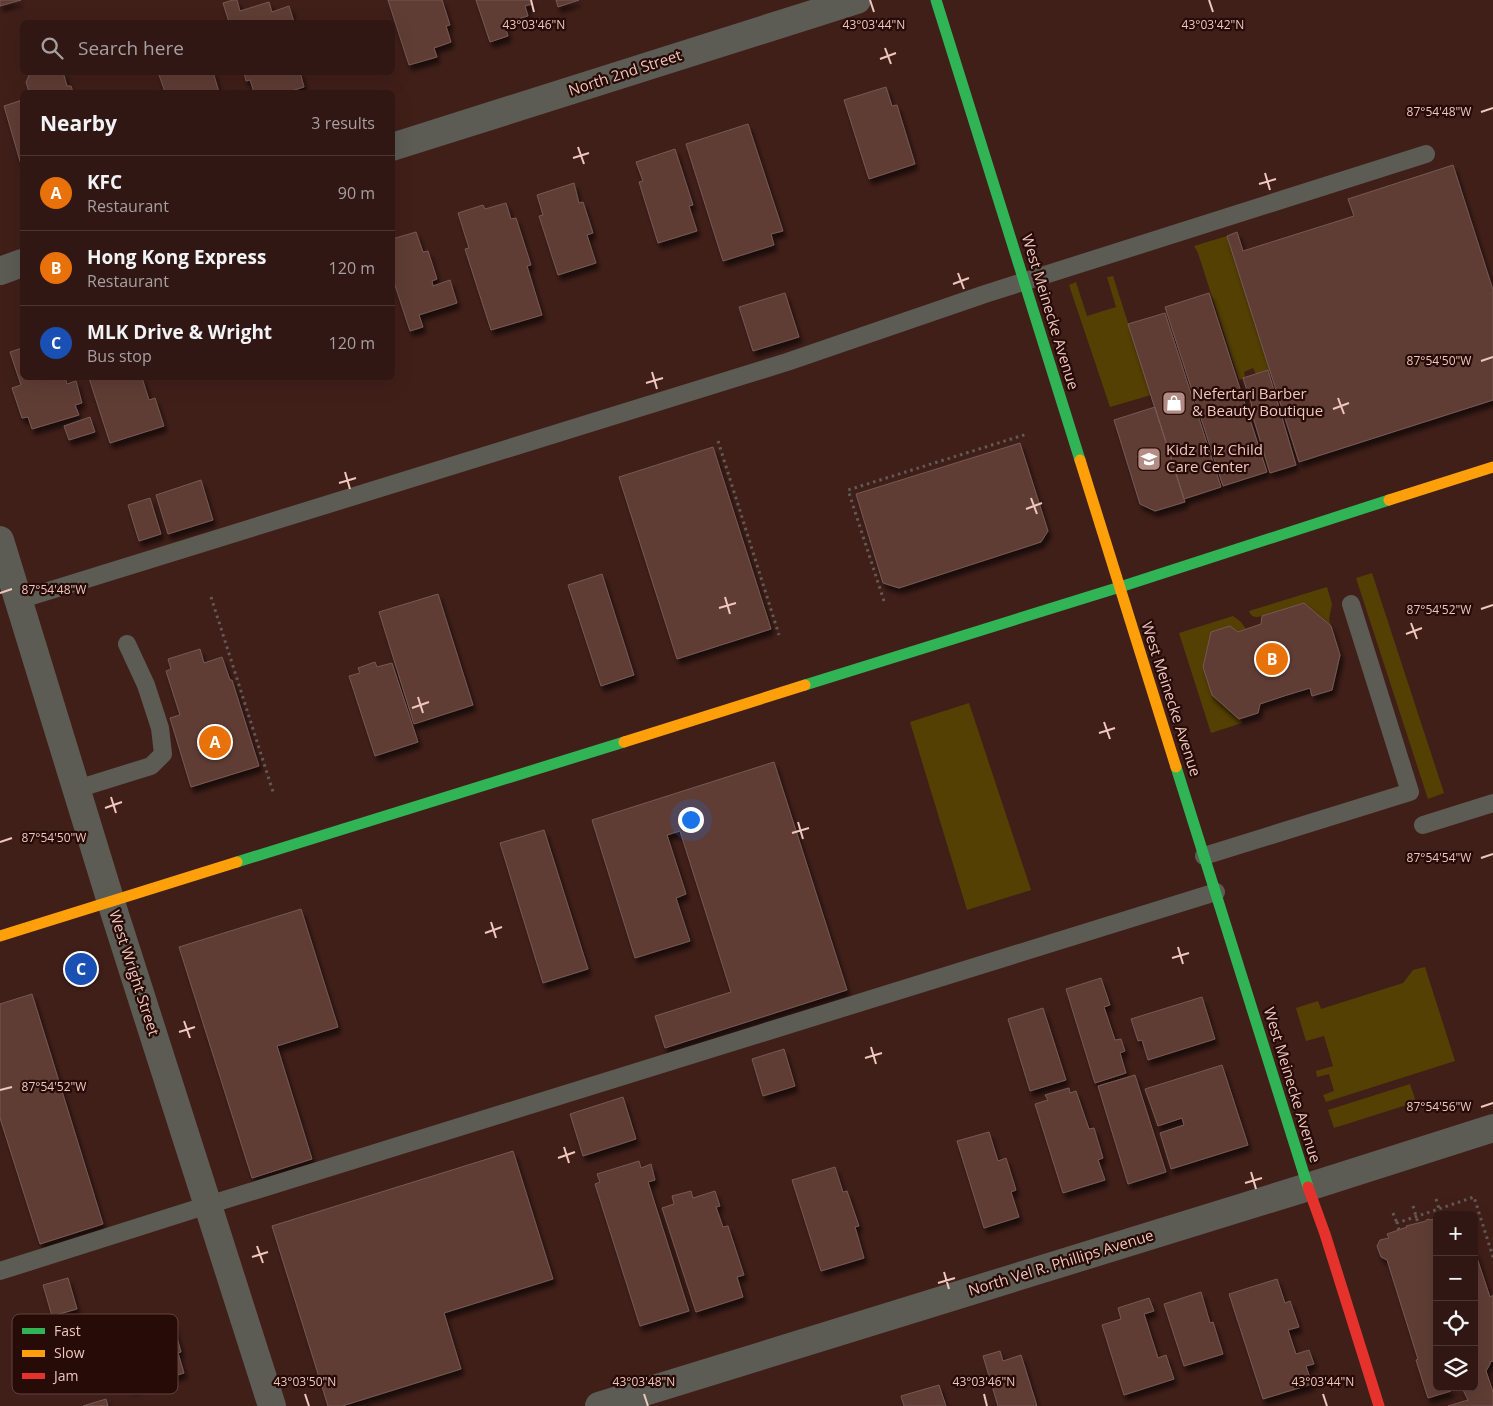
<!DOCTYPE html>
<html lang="en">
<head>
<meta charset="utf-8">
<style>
	:root { --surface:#311713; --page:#39201c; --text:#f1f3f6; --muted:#a89fa0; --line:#4c3633; --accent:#b28c85 }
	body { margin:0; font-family:"Open Sans",sans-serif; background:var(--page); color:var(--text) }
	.controls { position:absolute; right:15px; bottom:15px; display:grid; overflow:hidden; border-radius:8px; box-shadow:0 5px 20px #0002 }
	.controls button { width:45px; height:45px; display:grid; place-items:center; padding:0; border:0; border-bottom:1px solid var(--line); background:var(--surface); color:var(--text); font:25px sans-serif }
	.you { position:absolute; left:690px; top:819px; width:18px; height:18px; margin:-12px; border:4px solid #fff; border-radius:50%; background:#1a73e8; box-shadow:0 0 0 8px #1a73e833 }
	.badge { display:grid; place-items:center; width:32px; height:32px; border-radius:50%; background:var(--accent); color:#fff; font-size:16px; font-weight:700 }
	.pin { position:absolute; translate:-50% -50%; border:2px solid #fff; box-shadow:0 1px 5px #0006 }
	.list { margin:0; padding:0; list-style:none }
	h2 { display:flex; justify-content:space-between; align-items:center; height:65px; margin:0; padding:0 20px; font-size:21px }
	h2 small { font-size:16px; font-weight:400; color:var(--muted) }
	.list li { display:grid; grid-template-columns:32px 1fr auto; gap:15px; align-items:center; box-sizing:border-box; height:75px; padding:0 20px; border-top:1px solid var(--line) }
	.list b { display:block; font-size:19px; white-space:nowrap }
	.list p { margin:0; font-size:16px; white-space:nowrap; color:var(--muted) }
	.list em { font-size:16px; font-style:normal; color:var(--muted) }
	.icon { flex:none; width:28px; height:28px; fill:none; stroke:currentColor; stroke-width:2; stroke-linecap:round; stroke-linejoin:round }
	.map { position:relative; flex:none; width:1493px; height:1406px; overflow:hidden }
	.search { position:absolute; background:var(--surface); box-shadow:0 5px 20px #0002; left:20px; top:20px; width:375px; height:55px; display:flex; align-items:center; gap:12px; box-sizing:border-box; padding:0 18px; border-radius:8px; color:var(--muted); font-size:19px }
	.panel { position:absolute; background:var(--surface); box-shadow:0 5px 20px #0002; left:20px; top:90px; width:375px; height:290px; border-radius:8px }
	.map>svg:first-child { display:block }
	.green { fill:#554003 }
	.building { fill:#5f3c36; stroke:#765954; filter:url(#shadow) }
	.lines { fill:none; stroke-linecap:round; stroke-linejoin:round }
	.path { stroke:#625a55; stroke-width:3; stroke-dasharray:2.5 4; stroke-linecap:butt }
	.lane { stroke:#5c5c55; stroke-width:18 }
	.street { stroke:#5c5c55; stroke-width:28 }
	.fast { stroke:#30b455; stroke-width:11 }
	.slow { stroke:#ff9f0a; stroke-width:11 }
	.jam { stroke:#e5322d; stroke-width:11 }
	.ticks { fill:none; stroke:#efc7bf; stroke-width:2 }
	.labels { text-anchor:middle; stroke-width:4.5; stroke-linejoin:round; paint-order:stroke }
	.street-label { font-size:15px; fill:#efc7bf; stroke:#260b06 }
	.poi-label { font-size:15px; fill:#efc7bf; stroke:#260b06; text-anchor:start }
	.key { fill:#260b06; stroke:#62433e; stroke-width:1 }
	.key-label { font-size:14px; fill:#efc7bf }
	.ticks-label { font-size:12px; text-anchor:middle; fill:#efc7bf; stroke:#260b06; stroke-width:4.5; stroke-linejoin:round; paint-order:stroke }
</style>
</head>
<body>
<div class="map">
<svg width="1493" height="1406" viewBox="0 0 1493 1406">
	<defs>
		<filter id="shadow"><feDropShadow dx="3" dy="5.5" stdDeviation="2.5" flood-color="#0009"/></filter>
	</defs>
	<rect width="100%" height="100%" fill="#411f19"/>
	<path class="green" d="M1227 236 1270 370 1256 374 1253 368 1244 372 1245 378 1239 380 1198 253 1194 246Z
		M1113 276 1151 395 1110 407 1069 285 1076 282 1087 316 1116 307 1107 277Z
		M1372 573 1444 793 1428 799 1356 578Z
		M1327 587 1332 604 1329 619 1331 626 1304 603 1258 617C1253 617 1251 616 1249 611Z
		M1233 616 1241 622 1246 629 1238 632H1211L1203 667 1212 695 1239 719H1241L1242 723 1211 733 1179 633Z
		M969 703 1031 890 967 910 910 722Z
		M1425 967 1455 1061 1326 1102 1323 1095 1334 1091 1329 1074 1317 1077 1316 1071 1333 1066 1324 1036 1306 1041 1296 1008 1318 1001 1321 1009 1403 983 1413 970Z
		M1410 1084 1416 1102 1334 1128 1328 1110Z"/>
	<path class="building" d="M0 0H21L0 6Z
		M233 0H237L240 11 269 2 272 12 289 6 294 22H229L223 3Z
		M388 0H442L450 25 446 26 451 42 434 48 437 57 409 65Z
		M476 0H530L532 4 525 6 528 16 504 23 508 36 490 42Z
		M556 0H579L558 7Z
		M32 72H63L67 86H71L73 92H29L26 82 30 73Z
		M158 72H213L219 92H165Z
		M244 72H300L304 87 288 92H254L250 80 246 81Z
		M886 87 892 106 897 105 915 164 869 179 844 100Z
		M22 100V168L4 106Z
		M748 124 783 231 771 234 774 245 723 261 686 144Z
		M675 149 693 205 689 206 697 231 658 243 639 182 643 181 636 162Z
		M1453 165 1493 290V400L1299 462 1227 236 1237 232 1243 251 1354 216 1348 199Z
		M574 183 579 203 583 202 593 233 587 235 596 263 558 275 539 216 543 215 537 195Z
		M506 203 511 219 516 218 531 265 527 266 542 315 491 330 465 249 469 248 458 213 483 205 485 209Z
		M416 232 423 252 428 251 437 279 432 281 433 286 450 280 457 303 419 315 423 327 410 331 392 276V239Z
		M785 293 799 337 753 351 739 307Z
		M1209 293 1267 472 1223 486 1165 307Z
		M1165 313 1221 487 1184 499 1128 324Z
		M22 348V378H65L67 384 76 381 82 403 75 405 79 415 32 429 28 417 22 418 12 388 21 385 10 352Z
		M1268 370 1296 465 1270 473 1250 407 1252 406 1243 378Z
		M89 378H142L149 400 155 398 164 426 110 443Z
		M1155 407 1185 502 1155 511 1140 504 1114 420Z
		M90 417 95 432 69 440 64 426Z
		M1020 443 1048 531 1041 542 899 588 883 583 856 494Z
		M713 447 771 629 677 659 619 477Z
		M201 480 213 520 168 534 156 495Z
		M150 498 161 534 139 541 128 505Z
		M602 574 634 675 601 686 568 585Z
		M438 594 473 705 414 724 379 612Z
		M1304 603 1331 626 1340 655 1332 690 1312 696 1310 688 1287 695 1260 704 1258 713 1239 719 1212 695 1203 667 1211 632 1230 626 1238 632 1261 624 1262 616Z
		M200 649 204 663 222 657 230 680H232L259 766 191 787 170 718 180 715 166 671 171 669 168 659Z
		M375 662 377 667 392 663 418 742 375 756 349 676 360 673 358 668Z
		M774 762 847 990 665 1048 655 1016 731 992 680 831 667 835 686 894 676 898 690 941 635 958 592 820Z
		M544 830 588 969 543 983 500 843Z
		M301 909 338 1027 277 1046 312 1159 252 1178 179 947Z
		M1101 978 1110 1005 1104 1007 1115 1040 1121 1039 1125 1051 1120 1053 1126 1073 1095 1083 1066 989Z
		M32 994 103 1224 40 1244 0 1118V1004Z
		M1202 997 1215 1039 1148 1060 1142 1040 1138 1041 1131 1019Z
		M1043 1008 1066 1080 1030 1091 1008 1019Z
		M784 1049 795 1086 763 1096 752 1059Z
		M1222 1065 1248 1145 1171 1169 1160 1133 1184 1125 1182 1118 1158 1126 1145 1089Z
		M1135 1075 1166 1172 1128 1184 1098 1086Z
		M1069 1088 1070 1093 1076 1091 1089 1129 1094 1128 1103 1158 1098 1160 1105 1180 1063 1193 1035 1104 1048 1100 1045 1095Z
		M623 1097 636 1139 583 1156 570 1114Z
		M989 1132 998 1161 1006 1158 1016 1190 1011 1192 1019 1217 984 1228 957 1141Z
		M513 1151 553 1279 444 1313 461 1369 342 1406H328L272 1226Z
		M639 1161 641 1168 651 1164 655 1180 648 1182 689 1311 640 1326 595 1184 600 1182 597 1174Z
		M835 1167 843 1192 847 1191 859 1226 855 1227 864 1258 821 1271 792 1180Z
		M691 1191 693 1198 715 1191 720 1206 716 1207 723 1227 728 1226 744 1275 737 1277 743 1297 696 1312 662 1208 674 1204 672 1196Z
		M1437 1218V1387H1449L1451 1391 1428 1398 1416 1360 1418 1359 1387 1260 1381 1257 1377 1246 1380 1240 1389 1238 1387 1234 1407 1227 1406 1226 1426 1221V1220L1429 1219 1430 1220Z
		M1474 1249 1490 1297 1493 1295V1361L1490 1362V1364L1486 1371 1493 1392V1406H1448L1468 1400 1462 1388 1474 1387Z
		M68 1278 77 1309 52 1316 43 1285Z
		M1277 1279 1285 1303 1290 1301 1299 1327 1288 1330 1296 1354 1309 1350 1314 1364 1306 1366 1312 1384 1263 1399 1229 1294Z
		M1201 1292 1210 1323 1213 1322 1223 1354 1184 1366 1164 1304Z
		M1149 1298 1154 1311 1144 1314 1158 1358 1166 1355 1174 1379 1124 1395 1102 1325 1121 1319 1118 1308Z
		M172 1320 181 1352 178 1353 184 1373 131 1389 121 1354 141 1348 136 1330Z
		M1000 1351 1003 1361 1021 1355 1037 1406H998L983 1356Z
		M939 1385 946 1406H904L901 1396Z
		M106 1399 108 1406H83Z"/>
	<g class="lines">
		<path class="path" d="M718 441 779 635
			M211 597 274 795
			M884 601 848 490 1027 434
			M1436 1199 1441 1215
			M1413 1206 1418 1223
			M1393 1213 1397 1223
			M1399 1230 1397 1223 1474 1197 1493 1257"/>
		<path class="lane" d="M19 600 787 362 985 294 1426 154
			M77 789 151 766 163 754 160 728 146 685 127 644
			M1423 825 1493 803
			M1204 856 1410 792 1351 604
			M0 1271 208 1205 1216 892"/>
		<path class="street" d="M392 147 857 0
			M0 271 22 263
			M0 540 111 902 272 1406
			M599 1406 1308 1187 1493 1128"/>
		<path class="fast" d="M936 0 1080 460
			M805 685 1120 587 1389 500
			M1176 767 1308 1187
			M237 862 624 742"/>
		<path class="slow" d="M1080 460 1176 767
			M1389 500 1493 467
			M624 742 805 685
			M0 936 237 862"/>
		<path class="jam" d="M1308 1187 1325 1234 1379 1406"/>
	</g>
	<path class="ticks" d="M531 0 534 12M870 0 874 12M1209 0 1213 12M885 48 891 64M880 59 896 53M1481 112 1493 108M578 147 584 164M573 158 589 153M1265 173 1270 190M1259 184 1276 179M958 273 964 289M953 284 969 278M1481 361 1493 357M652 372 657 389M646 383 663 378M1338 398 1344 414M1333 409 1349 403M345 472 350 489M339 483 356 478M1031 498 1037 514M1026 509 1042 503M0 593 12 589M725 597 730 614M719 608 736 603M1481 609 1493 605M1411 623 1417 639M1406 634 1422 628M418 697 423 713M412 708 429 702M1104 722 1110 739M1099 733 1115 728M111 797 116 813M105 808 122 802M798 822 803 839M792 833 809 828M0 842 12 838M1481 858 1493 854M491 922 496 938M485 933 502 927M1178 947 1183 964M1172 958 1189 953M184 1021 190 1038M179 1032 195 1027M871 1047 876 1064M865 1058 882 1053M0 1090 12 1087M1481 1107 1493 1103M564 1147 569 1163M558 1158 575 1152M1251 1172 1256 1189M1245 1183 1262 1178M257 1246 263 1263M252 1257 268 1252M944 1272 949 1289M938 1283 955 1278M305 1394 309 1406M644 1394 648 1406M984 1394 987 1406M1323 1394 1327 1406"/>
	<defs>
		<g id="shop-square" transform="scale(1.25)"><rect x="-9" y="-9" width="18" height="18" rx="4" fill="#b28c85" stroke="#260b06"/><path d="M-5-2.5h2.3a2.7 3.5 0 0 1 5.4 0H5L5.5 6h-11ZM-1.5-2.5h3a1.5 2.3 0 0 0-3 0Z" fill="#fff"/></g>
		<g id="school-square" transform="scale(1.25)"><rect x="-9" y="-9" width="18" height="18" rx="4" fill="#b28c85" stroke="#260b06"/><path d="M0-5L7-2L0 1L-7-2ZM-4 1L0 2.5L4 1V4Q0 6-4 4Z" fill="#fff"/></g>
	</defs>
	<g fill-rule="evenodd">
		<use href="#shop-square" x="1174" y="403"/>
		<use href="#school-square" x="1149" y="459"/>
	</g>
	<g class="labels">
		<g class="street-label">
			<text transform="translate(625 73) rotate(-18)" y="5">North 2nd Street</text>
			<text transform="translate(1050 312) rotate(73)" y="5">West Meinecke Avenue</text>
			<text transform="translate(1171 699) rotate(72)" y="5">West Meinecke Avenue</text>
			<text transform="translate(134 973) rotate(72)" y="5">West Wright Street</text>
			<text transform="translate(1292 1085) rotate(73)" y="5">West Meinecke Avenue</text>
			<text transform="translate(1061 1263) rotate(-17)" y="5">North Vel R. Phillips Avenue</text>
		</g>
		<g class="poi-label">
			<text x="1192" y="399">Nefertari Barber<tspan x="1192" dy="17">&amp; Beauty Boutique</tspan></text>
			<text x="1166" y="455">Kidz It Iz Child<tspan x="1166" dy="17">Care Center</tspan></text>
		</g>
	</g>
	<rect x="12" y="1314" width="166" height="80" rx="8" class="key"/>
	<rect x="22" y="1328" width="23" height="6" fill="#30b455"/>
	<rect x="22" y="1350" width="23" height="7" fill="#ff9f0a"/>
	<rect x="22" y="1373" width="23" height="6" fill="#e5322d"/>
	<g class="key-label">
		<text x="54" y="1336">Fast</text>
		<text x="54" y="1358">Slow</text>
		<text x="54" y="1381">Jam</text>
	</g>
	<g class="ticks-label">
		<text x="534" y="29">43°03'46"N</text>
		<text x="874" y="29">43°03'44"N</text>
		<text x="1213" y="29">43°03'42"N</text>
		<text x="1439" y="116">87°54'48"W</text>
		<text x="1439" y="365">87°54'50"W</text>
		<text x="54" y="594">87°54'48"W</text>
		<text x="1439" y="614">87°54'52"W</text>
		<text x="54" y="842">87°54'50"W</text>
		<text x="1439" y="862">87°54'54"W</text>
		<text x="54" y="1091">87°54'52"W</text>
		<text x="1439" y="1111">87°54'56"W</text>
		<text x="305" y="1386">43°03'50"N</text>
		<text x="644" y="1386">43°03'48"N</text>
		<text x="984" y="1386">43°03'46"N</text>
		<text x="1323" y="1386">43°03'44"N</text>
	</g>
</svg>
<div class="controls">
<button>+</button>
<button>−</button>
<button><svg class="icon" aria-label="locate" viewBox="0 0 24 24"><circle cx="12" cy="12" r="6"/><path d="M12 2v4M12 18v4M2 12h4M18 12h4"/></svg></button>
<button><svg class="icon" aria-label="layers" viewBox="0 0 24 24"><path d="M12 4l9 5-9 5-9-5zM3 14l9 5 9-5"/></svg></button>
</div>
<div class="you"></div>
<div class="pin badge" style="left:215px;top:742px;background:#e8710a">A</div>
<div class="pin badge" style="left:1272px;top:659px;background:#e8710a">B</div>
<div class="pin badge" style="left:81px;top:969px;background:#1a4fb4">C</div>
<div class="search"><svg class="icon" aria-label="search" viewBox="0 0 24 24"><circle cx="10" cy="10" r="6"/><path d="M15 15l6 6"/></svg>Search here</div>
<section class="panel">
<h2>Nearby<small>3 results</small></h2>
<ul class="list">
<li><span class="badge" style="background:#e8710a">A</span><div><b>KFC</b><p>Restaurant</p></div><em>90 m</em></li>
<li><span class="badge" style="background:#e8710a">B</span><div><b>Hong Kong Express</b><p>Restaurant</p></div><em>120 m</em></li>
<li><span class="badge" style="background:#1a4fb4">C</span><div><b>MLK Drive &amp; Wright</b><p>Bus stop</p></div><em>120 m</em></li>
</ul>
</section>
</div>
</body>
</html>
